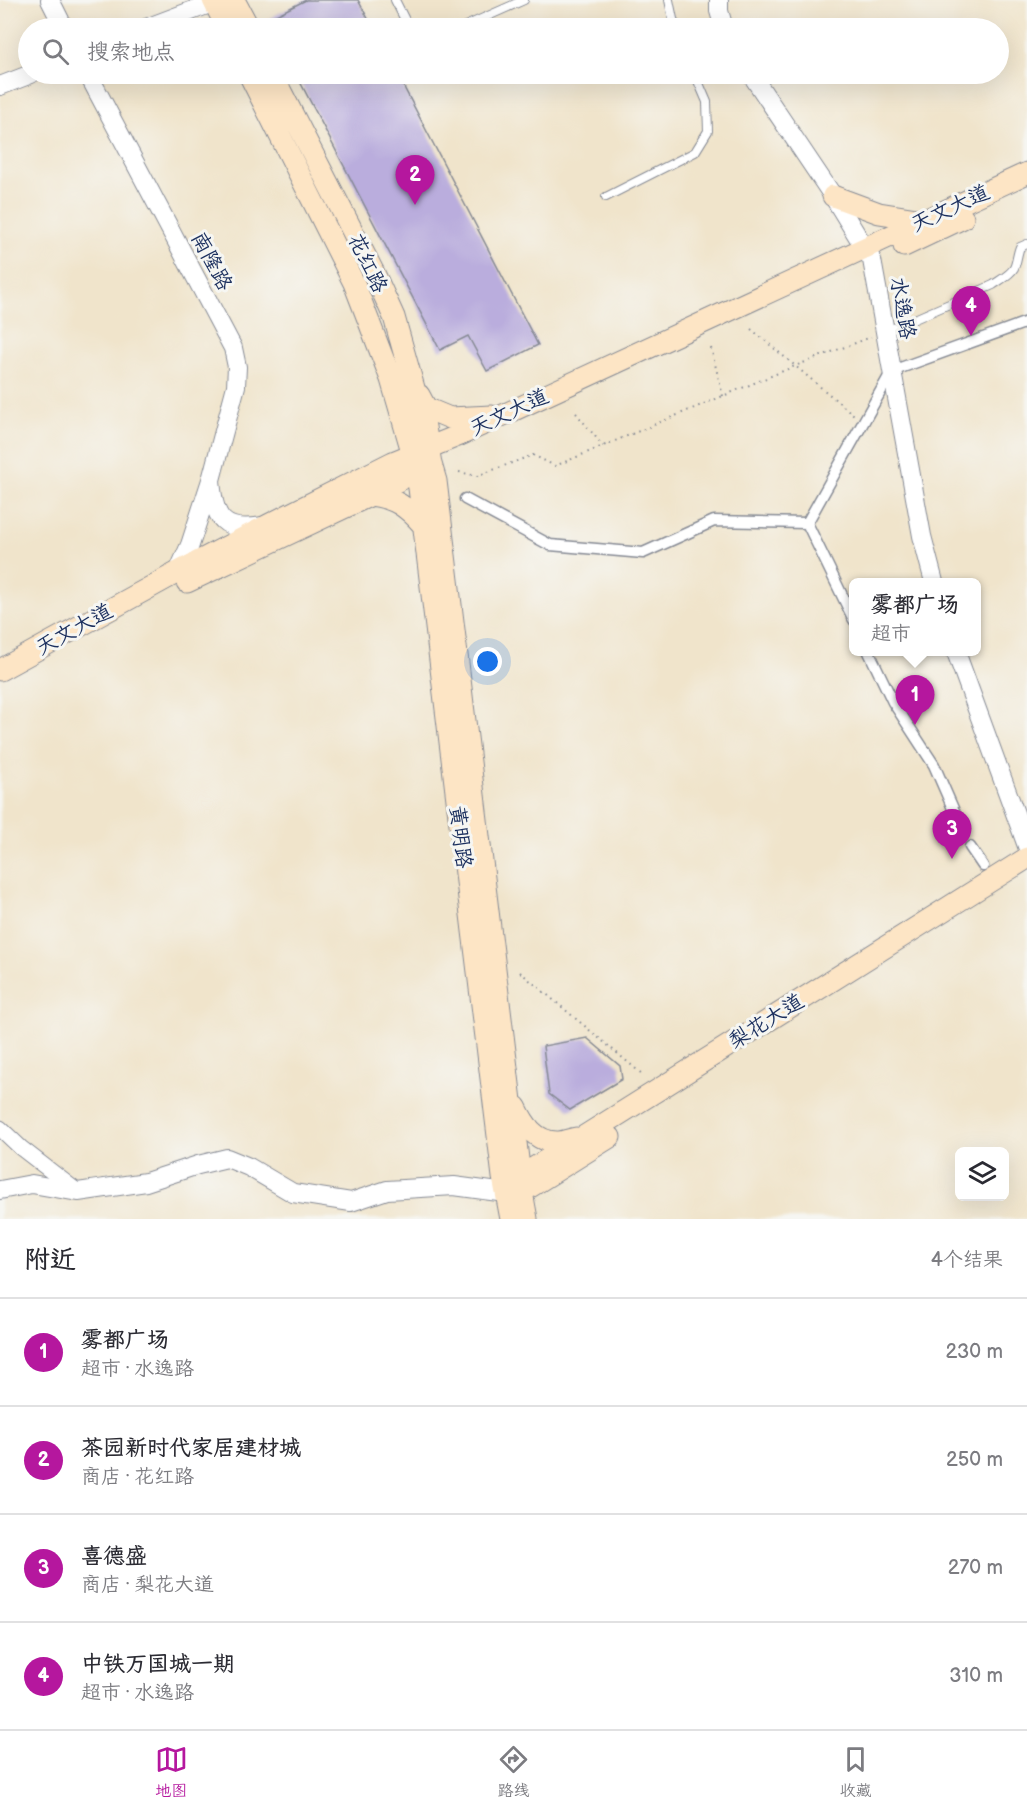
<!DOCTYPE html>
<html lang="zh">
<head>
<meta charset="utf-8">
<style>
	:root { --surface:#fff; --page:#f7f7f7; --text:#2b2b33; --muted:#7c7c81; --line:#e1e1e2; --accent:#b5179e }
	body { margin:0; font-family:"Balsamiq Sans","LXGW WenKai TC",sans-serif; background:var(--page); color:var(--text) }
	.controls { position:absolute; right:18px; bottom:18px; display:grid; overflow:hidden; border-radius:9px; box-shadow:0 6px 24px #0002 }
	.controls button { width:54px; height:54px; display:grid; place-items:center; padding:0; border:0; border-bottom:2px solid var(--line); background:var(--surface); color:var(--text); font:30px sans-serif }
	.you { position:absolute; left:488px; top:662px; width:21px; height:21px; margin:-15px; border:4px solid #fff; border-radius:50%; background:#1a73e8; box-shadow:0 0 0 9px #1a73e833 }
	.badge { display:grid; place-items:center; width:39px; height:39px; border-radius:50%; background:var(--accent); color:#fff; font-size:20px; font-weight:700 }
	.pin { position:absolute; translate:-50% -50px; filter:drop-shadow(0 2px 3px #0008) }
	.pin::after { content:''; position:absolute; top:32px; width:21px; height:18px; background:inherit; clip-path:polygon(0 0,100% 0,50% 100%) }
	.popup { position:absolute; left:849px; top:578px; width:132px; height:78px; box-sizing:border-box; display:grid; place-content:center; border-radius:9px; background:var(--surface); filter:drop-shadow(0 2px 4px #0005); font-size:20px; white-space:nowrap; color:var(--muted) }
	.popup b { font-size:22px; color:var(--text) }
	.popup::after { content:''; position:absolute; left:50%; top:100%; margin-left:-12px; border:12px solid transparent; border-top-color:var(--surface) }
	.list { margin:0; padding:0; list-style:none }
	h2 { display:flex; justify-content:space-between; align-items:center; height:78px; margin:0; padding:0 24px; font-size:26px }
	h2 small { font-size:20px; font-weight:400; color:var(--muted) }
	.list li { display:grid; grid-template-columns:39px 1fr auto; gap:18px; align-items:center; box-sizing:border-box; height:108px; padding:0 24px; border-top:2px solid var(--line) }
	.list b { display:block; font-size:22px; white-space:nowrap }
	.list p { margin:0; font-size:20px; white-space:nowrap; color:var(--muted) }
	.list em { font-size:20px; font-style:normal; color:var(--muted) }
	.icon { flex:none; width:33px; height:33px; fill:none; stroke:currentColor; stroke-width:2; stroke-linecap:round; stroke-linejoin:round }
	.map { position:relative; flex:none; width:1027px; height:1219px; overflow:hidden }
	.search { position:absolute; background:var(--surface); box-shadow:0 6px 24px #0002; left:18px; right:18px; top:18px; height:66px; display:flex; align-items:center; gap:15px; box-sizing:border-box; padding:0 21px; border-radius:33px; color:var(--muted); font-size:22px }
	.sheet { height:510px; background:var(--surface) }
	nav { display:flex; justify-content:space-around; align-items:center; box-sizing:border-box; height:84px; border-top:2px solid var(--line); background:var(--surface); font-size:16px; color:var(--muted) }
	nav a { display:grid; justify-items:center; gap:3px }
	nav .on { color:var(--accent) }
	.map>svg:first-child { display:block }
	.building { fill:#baaddd }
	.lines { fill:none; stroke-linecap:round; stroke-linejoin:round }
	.service-casing { stroke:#868a94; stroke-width:10 }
	.pedestrian-casing { stroke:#868a94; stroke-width:13 }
	.minor-casing { stroke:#868a94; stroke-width:17 }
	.tertiary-casing { stroke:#868a94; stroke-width:20 }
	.secondary-casing { stroke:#868a94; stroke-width:23 }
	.path { stroke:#868a94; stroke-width:2; stroke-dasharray:1.5 4.5; stroke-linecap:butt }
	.service { stroke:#fff; stroke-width:8 }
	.pedestrian { stroke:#fff; stroke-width:10 }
	.minor { stroke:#fff; stroke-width:15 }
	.tertiary { stroke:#fff; stroke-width:18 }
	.secondary { stroke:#fde5c5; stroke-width:21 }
	.labels { text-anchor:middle; stroke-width:6; stroke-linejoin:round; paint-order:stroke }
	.street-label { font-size:21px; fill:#1b2f5e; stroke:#f6f6f2 }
</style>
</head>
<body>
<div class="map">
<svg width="1027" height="1219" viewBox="0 0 1027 1219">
	<rect width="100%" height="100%" fill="#f6f6f2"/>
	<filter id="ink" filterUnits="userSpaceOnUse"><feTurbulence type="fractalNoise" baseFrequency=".0167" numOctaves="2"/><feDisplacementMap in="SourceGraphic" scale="12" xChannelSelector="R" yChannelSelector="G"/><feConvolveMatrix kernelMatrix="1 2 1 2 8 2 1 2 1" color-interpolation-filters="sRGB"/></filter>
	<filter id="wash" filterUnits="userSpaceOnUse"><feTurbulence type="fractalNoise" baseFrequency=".008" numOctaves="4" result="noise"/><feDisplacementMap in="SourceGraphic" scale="24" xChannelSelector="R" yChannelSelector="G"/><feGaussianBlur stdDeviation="1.35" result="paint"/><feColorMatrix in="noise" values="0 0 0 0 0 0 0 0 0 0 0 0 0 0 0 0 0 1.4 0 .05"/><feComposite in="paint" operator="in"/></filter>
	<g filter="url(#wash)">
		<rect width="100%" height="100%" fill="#f0e4cb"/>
		<g id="blocks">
			<path class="building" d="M306 0H358L373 28H273L268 19Z
				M296 74H397L538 345 487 371 468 336 440 350Z
				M587 1038 620 1066 622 1079 570 1110 549 1094 543 1046Z"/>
		</g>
	</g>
	<g filter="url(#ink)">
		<use href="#blocks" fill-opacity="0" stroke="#868a94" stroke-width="1.5"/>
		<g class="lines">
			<g class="service-casing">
				<path id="service" d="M395 0 409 28
					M669 0 673 19 677 28
					M461 28 524 0
					M606 197 695 152 708 131 707 102 695 74
					M887 331 993 285C1000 280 1010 275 1014 268 1017 262 1017 254 1020 247L1027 244"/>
			</g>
			<g class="pedestrian-casing">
				<path id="pedestrian" d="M465 499 550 545 643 553 714 521 807 523 854 620
					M807 523 892 371 1027 322
					M869 652 893 702 934 765 958 820
					M970 847 983 866"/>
			</g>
			<g class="minor-casing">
				<path id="minor" d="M0 1128 21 1148 78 1192"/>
			</g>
			<g class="tertiary-casing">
				<path id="tertiary" d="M50 0 64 28
					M719 0V11L724 28
					M146 28 220 0
					M88 74 233 348 237 367 236 386 211 480
					M751 74 833 196 872 260 922 536 934 582
					M0 86 31 74
					M178 572 190 545 211 480C214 518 222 533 262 526
					M956 652 1027 846
					M0 1190 32 1184 78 1192 146 1182 198 1165 227 1158 249 1167 293 1193 351 1202 387 1190 454 1186 506 1193"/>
			</g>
			<g class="secondary-casing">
				<path id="secondary" d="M213 0 227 28
					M234 0 249 28
					M249 74 354 283 391 379 413 455 419 488 503 1177 511 1219
					M272 74 374 273 394 317 425 427 431 464 436 481 522 1192 527 1219
					M833 196 879 213 923 220
					M904 246 963 218
					M419 395 426 408 450 418 492 416
					M371 495C395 498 407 507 423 525
					M187 582 371 495 426 466
					M0 670 178 572 270 524 393 462 460 435 1027 173
					M516 1107C524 1124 535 1142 557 1142 563 1142 570 1139 576 1138
					M510 1177 521 1176 1027 858
					M510 1193 522 1192 610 1137"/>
			</g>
			<path class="path" d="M751 329 854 415
				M711 348 723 396
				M576 413 603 446
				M459 472 477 476 533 455 555 466 795 366 871 337
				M520 972 642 1074"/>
			<use href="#service" class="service"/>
			<use href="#pedestrian" class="pedestrian"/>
			<use href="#minor" class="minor"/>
			<use href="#tertiary" class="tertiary"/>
			<use href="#secondary" class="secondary"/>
		</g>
	</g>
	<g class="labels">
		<g class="street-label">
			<text transform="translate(950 208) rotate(-25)" y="7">天文大道</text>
			<text transform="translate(212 261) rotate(62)" y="7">南隆路</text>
			<text transform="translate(368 263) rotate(64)" y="7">花红路</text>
			<text transform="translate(903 308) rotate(80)" y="7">水逸路</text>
			<text transform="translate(509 412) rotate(-25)" y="7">天文大道</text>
			<text transform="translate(74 629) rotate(-29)" y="7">天文大道</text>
			<text transform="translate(461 837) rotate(83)" y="7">黄明路</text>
			<text transform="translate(766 1021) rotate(-32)" y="7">梨花大道</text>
		</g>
	</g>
</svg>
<div class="controls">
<button><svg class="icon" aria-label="layers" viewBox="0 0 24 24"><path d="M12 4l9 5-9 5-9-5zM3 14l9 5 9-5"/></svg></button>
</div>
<div class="you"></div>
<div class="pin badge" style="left:915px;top:725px">1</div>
<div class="popup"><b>雾都广场</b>超市</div>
<div class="pin badge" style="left:415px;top:205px">2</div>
<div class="pin badge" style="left:952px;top:859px">3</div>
<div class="pin badge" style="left:971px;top:336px">4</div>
<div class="search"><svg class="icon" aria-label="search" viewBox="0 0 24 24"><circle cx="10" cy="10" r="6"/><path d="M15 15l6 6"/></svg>搜索地点</div>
</div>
<section class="sheet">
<h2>附近<small>4个结果</small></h2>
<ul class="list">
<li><span class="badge">1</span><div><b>雾都广场</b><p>超市 · 水逸路</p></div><em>230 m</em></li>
<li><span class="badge">2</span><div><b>茶园新时代家居建材城</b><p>商店 · 花红路</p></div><em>250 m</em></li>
<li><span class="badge">3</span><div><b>喜德盛</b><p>商店 · 梨花大道</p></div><em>270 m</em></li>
<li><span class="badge">4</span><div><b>中铁万国城一期</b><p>超市 · 水逸路</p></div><em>310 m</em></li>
</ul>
</section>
<nav>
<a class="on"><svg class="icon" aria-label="map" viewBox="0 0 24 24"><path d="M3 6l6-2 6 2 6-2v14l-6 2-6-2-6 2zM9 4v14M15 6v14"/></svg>地图</a>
<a><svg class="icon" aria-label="directions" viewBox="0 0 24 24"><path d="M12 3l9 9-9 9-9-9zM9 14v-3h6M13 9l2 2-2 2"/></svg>路线</a>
<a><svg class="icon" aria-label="saved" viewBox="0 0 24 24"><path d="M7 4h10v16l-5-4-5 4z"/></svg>收藏</a>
</nav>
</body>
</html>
